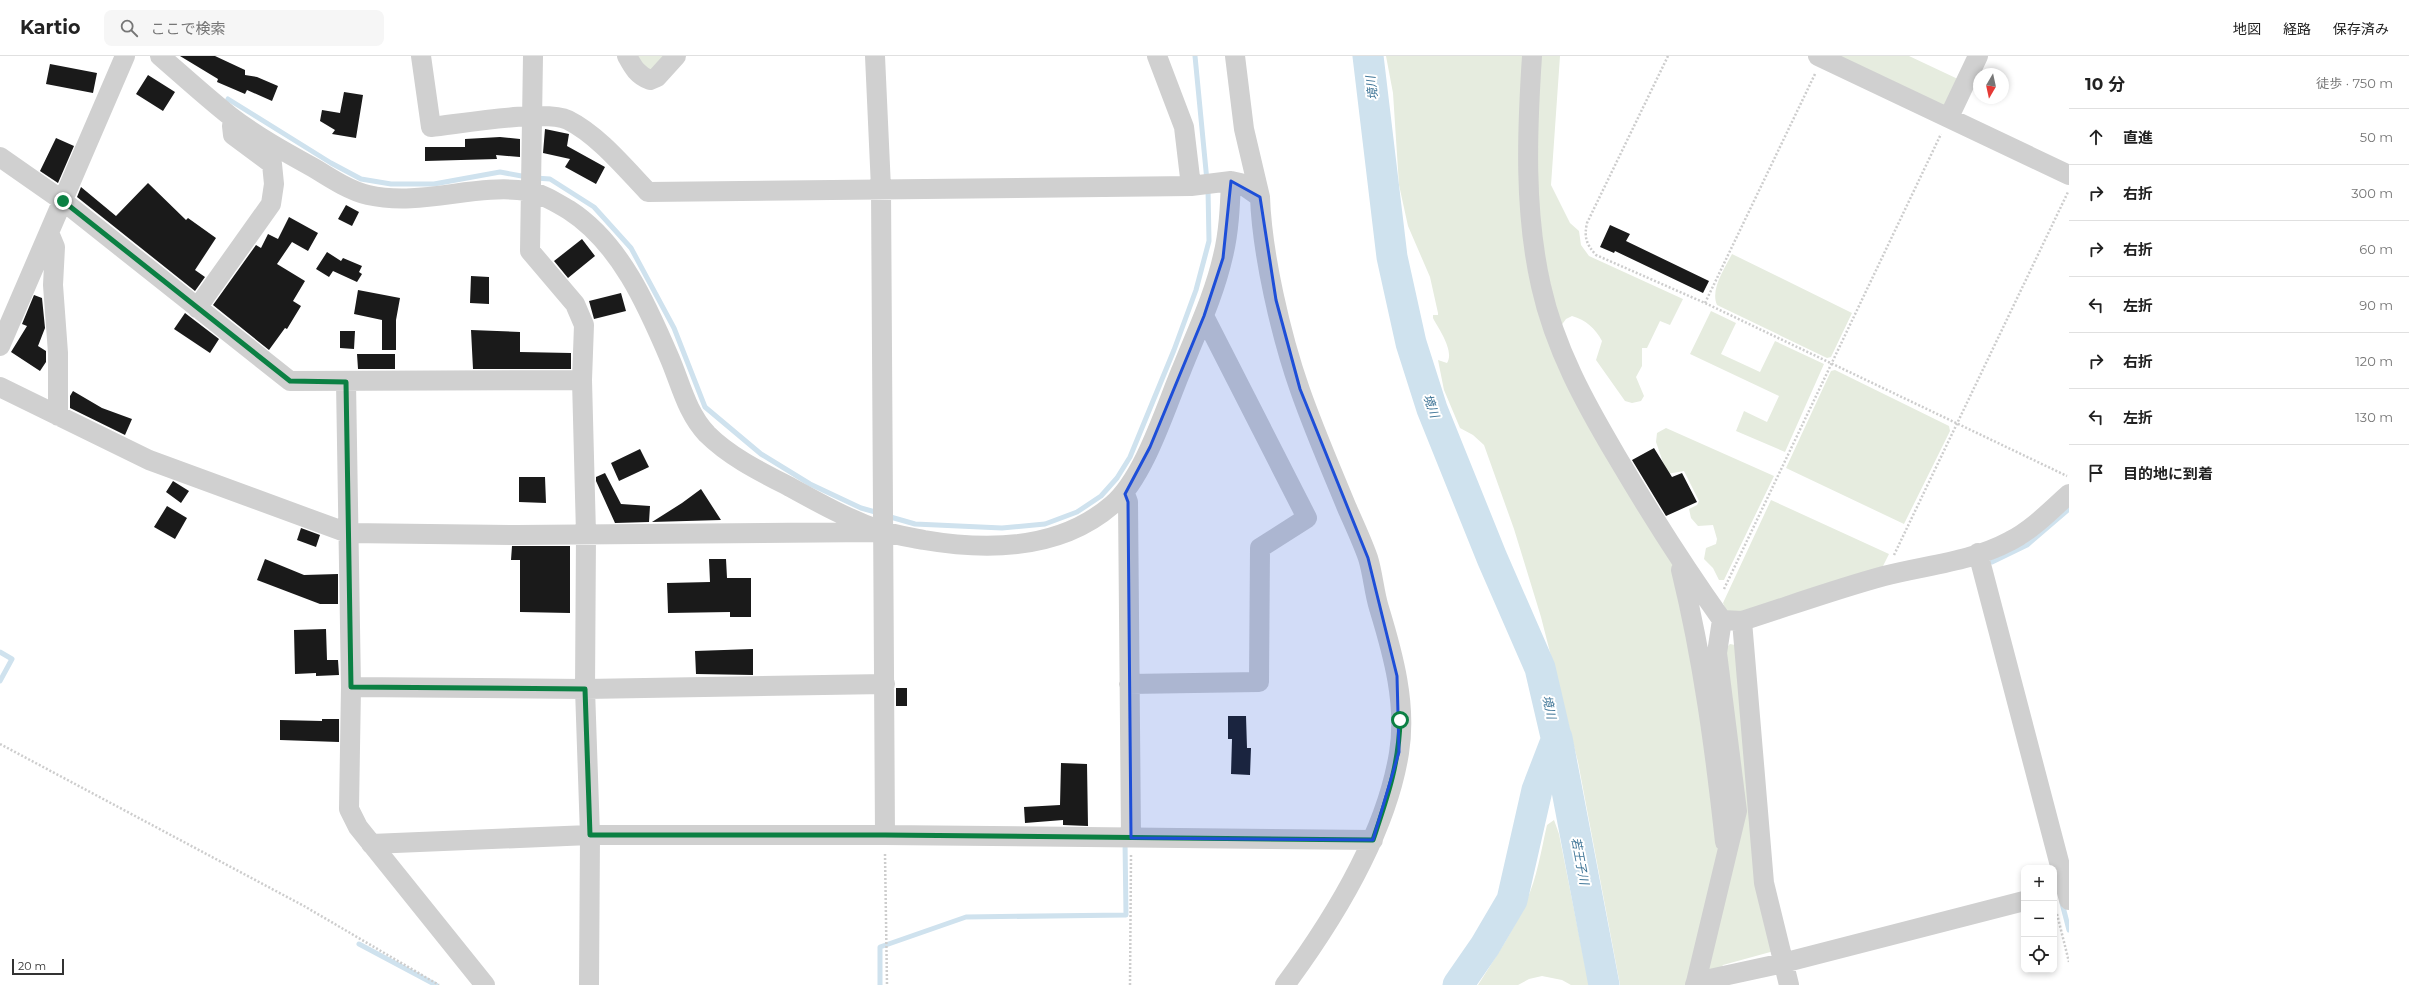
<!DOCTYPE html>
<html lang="ja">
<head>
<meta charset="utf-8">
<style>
	:root { --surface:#fff; --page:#f6f6f6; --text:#222; --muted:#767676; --line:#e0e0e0 }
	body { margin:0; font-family:Montserrat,"Noto Sans JP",sans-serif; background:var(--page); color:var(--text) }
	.controls { position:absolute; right:12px; bottom:12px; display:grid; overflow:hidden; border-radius:8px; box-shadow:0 2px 6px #0003 }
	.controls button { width:36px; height:36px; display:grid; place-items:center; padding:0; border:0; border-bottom:1px solid var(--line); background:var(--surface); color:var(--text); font:20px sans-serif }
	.compass { position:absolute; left:1973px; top:12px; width:36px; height:36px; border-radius:50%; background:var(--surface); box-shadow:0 2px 6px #0003; rotate:189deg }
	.scale { position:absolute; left:12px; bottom:10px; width:52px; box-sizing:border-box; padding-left:4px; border:2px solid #333; border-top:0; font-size:11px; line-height:14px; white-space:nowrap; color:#333; -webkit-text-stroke:3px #fff; paint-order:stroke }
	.stop { position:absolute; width:12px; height:12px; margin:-9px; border:3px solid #0b8043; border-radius:50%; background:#fff }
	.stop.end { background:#0b8043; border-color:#fff; box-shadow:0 1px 4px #0008 }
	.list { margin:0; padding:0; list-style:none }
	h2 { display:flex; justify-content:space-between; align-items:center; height:52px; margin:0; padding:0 16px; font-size:17px }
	h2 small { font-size:13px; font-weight:400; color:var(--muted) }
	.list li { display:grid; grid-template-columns:26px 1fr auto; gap:12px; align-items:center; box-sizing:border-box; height:56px; padding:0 16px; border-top:1px solid var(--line) }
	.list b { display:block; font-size:15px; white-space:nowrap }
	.list em { font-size:13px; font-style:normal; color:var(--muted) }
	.icon { flex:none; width:22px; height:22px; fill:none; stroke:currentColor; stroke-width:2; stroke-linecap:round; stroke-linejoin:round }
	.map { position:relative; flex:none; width:2069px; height:929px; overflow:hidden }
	header { display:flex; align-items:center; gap:24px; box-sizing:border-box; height:56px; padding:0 20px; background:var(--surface); border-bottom:1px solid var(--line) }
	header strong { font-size:19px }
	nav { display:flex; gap:22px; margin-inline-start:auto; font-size:14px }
	.search { width:280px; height:36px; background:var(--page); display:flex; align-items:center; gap:10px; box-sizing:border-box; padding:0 14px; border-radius:8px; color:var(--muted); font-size:15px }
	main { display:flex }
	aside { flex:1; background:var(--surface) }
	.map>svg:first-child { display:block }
	.green { fill:#e6ecdf }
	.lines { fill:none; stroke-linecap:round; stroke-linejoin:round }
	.stream { stroke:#cfe2ee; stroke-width:5 }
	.river { stroke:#cfe2ee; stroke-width:31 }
	.building { fill:#1a1a1a }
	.path { stroke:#cdcdcd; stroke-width:2.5; stroke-dasharray:2 2; stroke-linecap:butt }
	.minor { stroke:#d0d0d0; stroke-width:20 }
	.route { stroke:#0b8043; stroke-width:5 }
	.marked { fill:#1d4ed8; fill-opacity:0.2; stroke:#1d4ed8; stroke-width:3; stroke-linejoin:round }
	.labels { text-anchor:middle; stroke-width:4; stroke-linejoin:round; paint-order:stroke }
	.water-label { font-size:12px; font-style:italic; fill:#3f7597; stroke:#fff }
</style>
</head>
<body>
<header>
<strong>Kartio</strong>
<div class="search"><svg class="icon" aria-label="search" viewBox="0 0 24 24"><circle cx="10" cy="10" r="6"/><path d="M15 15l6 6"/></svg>ここで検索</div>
<nav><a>地図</a><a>経路</a><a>保存済み</a></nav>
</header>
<main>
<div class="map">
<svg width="2069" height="929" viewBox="0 0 2069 929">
	<rect width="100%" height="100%" fill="#fff"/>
	<path class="green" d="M631 0H668L649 19Z
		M1386 0H1526L1544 267 1672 501 1691 589 1719 790 1689 929H1620L1578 706 1541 561 1514 473 1484 389 1473 379 1460 372 1444 334 1438 304 1447 307C1455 295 1438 272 1433 262V259H1438V257L1430 221 1408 170 1399 129 1393 37Z
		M1536 0H1560L1551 129 1570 167 1579 175 1581 189 1589 200 1683 243 1670 269 1660 265 1647 292H1642V310L1636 321 1644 340 1641 345 1632 347 1625 345 1596 304 1602 285C1595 272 1586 264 1572 260L1566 263 1560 271 1537 169Z
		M1828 0H1909L1960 24 1947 52Z
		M1732 198 1852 257 1831 301 1827 302 1717 249C1710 233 1725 212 1732 198Z
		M1711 255 1736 267 1721 298 1760 316 1775 285 1824 308 1785 396 1736 375 1744 355 1767 366 1779 340 1690 298Z
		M1835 314 1949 370 1950 375 1904 468 1786 412 1831 315Z
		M1666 372 1774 420 1724 524H1719L1713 512 1704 503 1706 492 1716 488 1717 483 1713 469 1698 470 1691 462 1689 453 1697 449 1699 445 1684 415 1667 418 1656 386 1657 377Z
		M1771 444 1889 498 1881 514 1736 559 1727 556 1723 547Z
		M1730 588 1735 589 1774 895 1723 909 1720 914 1706 918 1720 852 1726 592Z
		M1554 764 1559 778 1589 929H1571L1562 924 1542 920 1529 923 1518 929H1478C1495 902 1513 876 1526 846 1537 822 1541 795 1547 769Z"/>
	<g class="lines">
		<path class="stream" d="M1195 0 1207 125
			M228 43 331 107 361 123 391 128H434L500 116 527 121
			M535 122 550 123 594 151 631 192 674 272 705 351 761 398 810 428 861 452 879 457
			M887 460 915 468 1002 472 1045 468 1077 456 1101 440 1117 422 1130 401 1174 294 1196 234 1209 185 1208 133
			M1992 506 2027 489 2069 453
			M0 596 12 603 0 625
			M2062 847 2069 874
			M359 888 436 929
			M880 929V891L966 861 1126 859 1125 785"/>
		<path class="river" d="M1368 0 1392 201 1411 287 1432 353 1492 502 1540 612 1557 685V682
			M1557 682 1604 929
			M1458 929 1485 890 1512 844 1537 734 1557 682"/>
	</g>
	<path class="building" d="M180 0H215L245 14V19L257 21 278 30 272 45 247 34 245 38 217 26 218 23Z
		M50 8 97 17 93 37 46 28Z
		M148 19 175 36 163 55 136 38Z
		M344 36 363 39 356 82 332 78 335 74 320 65 322 54 340 57Z
		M545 73 569 78 567 90 605 111 596 128 565 111 570 103 543 97Z
		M500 81 520 83V101L496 99 497 103 425 105V91H465V83Z
		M56 82 74 90 58 127 40 115Z
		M148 127 186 164 188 162 216 182 195 214 205 221 195 235 77 141 81 131 116 160Z
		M346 149 359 156 352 170 338 163Z
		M289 161 318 177 308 195 292 186 277 208 305 225 293 245 301 250 287 273 285 272 269 294 213 249 256 189 261 192 268 178 278 183Z
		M1610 169 1630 178 1626 185 1709 225 1703 237 1615 195 1614 197 1600 191Z
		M582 183 595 200 568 222 554 205Z
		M327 196 341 205 343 202 362 210 359 216 362 218 357 226 333 215 329 221 316 213Z
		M471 220 489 221V248L470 247Z
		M358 234 400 242 396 264V294H382V264L354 258Z
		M621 237 626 255 594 263 589 245Z
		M34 239 42 242 45 272 38 290 46 295V306L40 315 11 296 27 270 22 268Z
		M185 257 219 283 210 297 174 273Z
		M471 274 520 276V296L571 297V313H473Z
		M340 275H355L354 293 340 292Z
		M357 298H395V313H358Z
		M73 335 102 352 132 363 125 379 70 352V340Z
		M1654 392 1672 421 1682 417 1697 446 1666 460 1632 404Z
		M640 393 649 411 619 425 611 407Z
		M605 417 621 448 650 450 649 466 615 467 596 425V421Z
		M519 421H545L546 447 519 446Z
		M173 425 189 435 181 447 166 436Z
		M701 433 721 464 652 466 682 447Z
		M167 450 187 462 175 483 154 471Z
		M301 472 320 479 316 491 297 484Z
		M512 490H570V557L520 556V504H511Z
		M265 503 304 519 338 518V548H320L257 524Z
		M709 503H726L727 522H751V561H730V556L668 557 667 527 710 526Z
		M326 573 327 604H338L339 619 316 620V617L295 618 294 574Z
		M753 593V619L696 618 695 595Z
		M896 632H907V650H896Z
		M1228 660H1246L1247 692H1251L1250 719 1231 718 1232 683H1228Z
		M322 663H339V686L280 684V664L322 665Z
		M1061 707 1087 708 1088 770 1063 769V764L1025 767 1024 751 1060 749Z"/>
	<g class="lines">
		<path class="path" d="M1668 0 1587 167C1584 181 1586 188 1596 199L1705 247 2067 420
			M1705 247 1815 18
			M1894 499 2068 136
			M1724 533 1941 78
			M0 688 304 850 439 929
			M885 798 887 929
			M2057 858 2069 906
			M1130 929 1131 799"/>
		<path class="minor" d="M160 0C183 20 206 41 230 60 256 80 285 96 314 112 330 122 350 135 368 139 422 151 475 127 527 135 542 137 557 147 569 154 620 187 647 249 670 303 681 329 687 357 707 378 730 401 761 416 790 431 819 447 848 463 879 474 894 479 909 481 924 484 988 495 1060 494 1112 449 1144 422 1165 353 1181 315 1196 277 1214 240 1223 200 1229 176 1230 150 1231 125
			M421 0 431 71C460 68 545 53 568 64 598 79 625 112 648 136L1191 130 1231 125 1240 127 1260 141C1262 198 1281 280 1300 334 1314 374 1331 413 1347 452 1354 468 1362 485 1368 502 1373 518 1374 536 1379 552 1393 598 1407 648 1399 697 1386 778 1333 864 1285 929
			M533 0 530 195 575 248 584 269 582 324 586 478 585 633 590 779 589 929
			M627 0C633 11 637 19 650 24L657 21 676 0
			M875 0 881 132 885 779
			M1157 0 1184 71 1191 130
			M1235 0 1244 73 1260 141
			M1532 0C1527 76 1524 155 1541 230 1555 293 1585 347 1617 401 1650 457 1685 512 1722 564L1717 597 1737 755 1696 926
			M1818 0 2069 119
			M1949 61 1978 0
			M0 101 63 145 290 325 582 324
			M50 179 55 191 53 229 58 297V360
			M197 252 271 148 274 128 272 108 233 79 232 70
			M0 290 125 0
			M346 326 351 631 349 753 358 771 485 929
			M0 331 149 404 348 477 516 479 875 476
			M1125 438 1128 446 1131 782
			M1978 497 2069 844
			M1681 514C1703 604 1715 694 1725 786
			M1722 564 1742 565C1789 550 1836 533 1884 520 1926 509 1971 506 2010 485 2032 474 2051 454 2069 438
			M1742 565 1764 827 1789 929
			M1129 628 1259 626 1260 492 1307 462 1204 260
			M351 631 585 633 885 628
			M371 788 590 779H885L1373 784
			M1695 929 1696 926 1783 907 2024 845"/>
	</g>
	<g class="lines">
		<path class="route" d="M63 145 290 325 346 326 351 631 585 633 590 779H885L1373 784C1387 742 1399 709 1400 664"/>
	</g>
	<path class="marked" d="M1231 125 1260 141 1276 244 1300 333 1368 502 1397 620 1399 696 1373 784 1131 782 1128 446 1125 438 1150 391 1204 260 1223 202Z"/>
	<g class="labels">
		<g class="water-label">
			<text transform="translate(1372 32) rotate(-97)" y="4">境川</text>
			<text transform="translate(1431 350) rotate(70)" y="4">境川</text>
			<text transform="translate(1549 651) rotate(77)" y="4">境川</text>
			<text transform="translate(1580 805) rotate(79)" y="4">若王子川</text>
		</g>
	</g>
</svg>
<div class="controls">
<button>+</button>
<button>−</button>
<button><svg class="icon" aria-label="locate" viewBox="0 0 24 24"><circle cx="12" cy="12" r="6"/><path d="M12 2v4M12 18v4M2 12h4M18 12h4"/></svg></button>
</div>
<svg class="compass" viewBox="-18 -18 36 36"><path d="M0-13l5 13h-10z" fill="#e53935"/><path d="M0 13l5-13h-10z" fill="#767676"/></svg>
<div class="scale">20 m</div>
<div class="stop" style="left:1400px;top:664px"></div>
<div class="stop end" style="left:63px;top:145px"></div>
</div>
<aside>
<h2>10 分<small>徒歩 · 750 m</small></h2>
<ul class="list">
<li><svg class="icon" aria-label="ahead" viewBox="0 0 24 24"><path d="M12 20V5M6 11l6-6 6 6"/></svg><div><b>直進</b></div><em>50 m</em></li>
<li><svg class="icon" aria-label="right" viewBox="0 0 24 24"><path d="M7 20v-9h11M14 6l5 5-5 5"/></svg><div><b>右折</b></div><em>300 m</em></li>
<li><svg class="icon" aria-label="right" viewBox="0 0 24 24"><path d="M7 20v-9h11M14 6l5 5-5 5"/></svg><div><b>右折</b></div><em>60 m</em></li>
<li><svg class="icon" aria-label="left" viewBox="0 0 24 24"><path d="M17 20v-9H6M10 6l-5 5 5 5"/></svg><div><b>左折</b></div><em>90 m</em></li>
<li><svg class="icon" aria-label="right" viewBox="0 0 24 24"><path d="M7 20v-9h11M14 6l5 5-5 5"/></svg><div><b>右折</b></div><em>120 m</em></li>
<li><svg class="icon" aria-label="left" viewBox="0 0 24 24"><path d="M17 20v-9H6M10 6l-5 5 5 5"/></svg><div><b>左折</b></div><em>130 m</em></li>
<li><svg class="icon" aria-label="arrive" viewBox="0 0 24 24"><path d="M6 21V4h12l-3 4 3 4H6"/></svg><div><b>目的地に到着</b></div></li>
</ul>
</aside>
</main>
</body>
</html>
